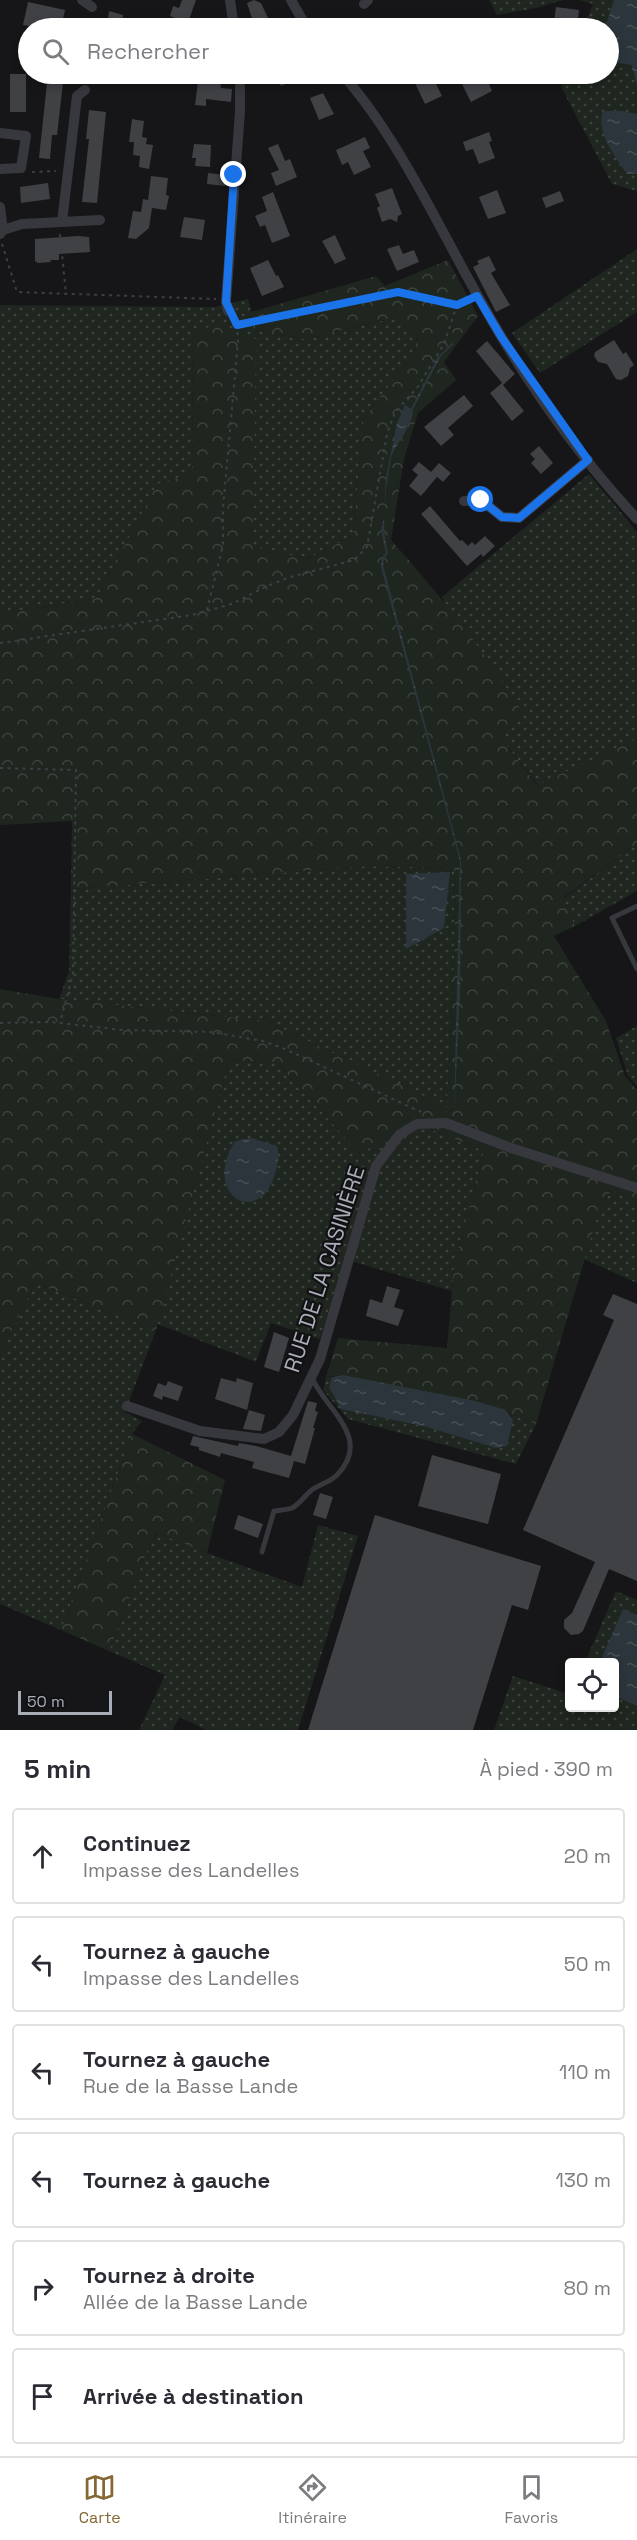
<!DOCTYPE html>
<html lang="fr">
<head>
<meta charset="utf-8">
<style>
	:root { --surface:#fff; --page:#f7f7f7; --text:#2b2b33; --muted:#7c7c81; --line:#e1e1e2; --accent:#856733 }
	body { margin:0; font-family:"Space Grotesk",sans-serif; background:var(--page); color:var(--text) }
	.controls { position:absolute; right:18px; bottom:18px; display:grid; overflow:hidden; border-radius:6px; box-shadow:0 3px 9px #0003 }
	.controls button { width:54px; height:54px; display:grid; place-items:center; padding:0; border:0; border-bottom:2px solid var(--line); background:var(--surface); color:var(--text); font:30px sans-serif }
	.scale { position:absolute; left:18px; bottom:15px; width:94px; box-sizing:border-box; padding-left:6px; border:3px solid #a8adb8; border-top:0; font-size:16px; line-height:21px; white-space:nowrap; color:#a8adb8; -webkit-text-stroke:4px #111113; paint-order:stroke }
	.stop { position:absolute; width:18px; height:18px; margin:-14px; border:4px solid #1a73e8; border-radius:50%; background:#fff }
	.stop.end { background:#1a73e8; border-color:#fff; box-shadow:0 2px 6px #0008 }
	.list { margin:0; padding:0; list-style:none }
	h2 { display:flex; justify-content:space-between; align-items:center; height:78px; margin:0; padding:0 24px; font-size:26px }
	h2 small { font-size:20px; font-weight:400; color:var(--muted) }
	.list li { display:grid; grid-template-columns:39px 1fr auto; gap:18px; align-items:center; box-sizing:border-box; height:96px; margin:0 12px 12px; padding:0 12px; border:2px solid var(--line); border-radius:6px }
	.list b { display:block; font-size:22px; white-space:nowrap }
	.list p { margin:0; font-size:20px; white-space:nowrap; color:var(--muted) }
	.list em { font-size:20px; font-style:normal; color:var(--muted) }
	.icon { flex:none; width:33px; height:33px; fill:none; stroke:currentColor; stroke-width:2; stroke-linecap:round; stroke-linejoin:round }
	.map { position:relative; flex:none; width:637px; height:1730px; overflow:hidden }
	.search { position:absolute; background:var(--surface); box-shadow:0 3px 9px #0003; left:18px; right:18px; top:18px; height:66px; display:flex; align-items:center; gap:15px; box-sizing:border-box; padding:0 21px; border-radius:33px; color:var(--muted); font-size:22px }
	.sheet { height:726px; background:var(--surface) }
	nav { display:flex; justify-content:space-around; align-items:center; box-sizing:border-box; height:84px; border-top:2px solid var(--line); background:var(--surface); font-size:16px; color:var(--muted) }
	nav a { display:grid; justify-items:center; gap:3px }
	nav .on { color:var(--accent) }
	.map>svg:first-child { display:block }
	.grass { fill:url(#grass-dots) }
	.forest { fill:url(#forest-crowns) }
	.water { fill:url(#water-ripples) }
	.building { fill:#404145 }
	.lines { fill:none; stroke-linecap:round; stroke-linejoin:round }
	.path { stroke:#3d3f44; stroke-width:2; stroke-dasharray:3 4.5; stroke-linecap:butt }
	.lane { stroke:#37383d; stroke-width:5 }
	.street { stroke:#37383d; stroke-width:10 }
	.route { stroke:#1a73e8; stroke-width:8 }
	.labels { text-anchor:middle; stroke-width:4.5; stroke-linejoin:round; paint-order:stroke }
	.street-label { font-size:22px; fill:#a8adb8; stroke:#111113 }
</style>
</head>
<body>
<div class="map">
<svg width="637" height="1730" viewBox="0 0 637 1730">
	<defs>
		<pattern id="grass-dots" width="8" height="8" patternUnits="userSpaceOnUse" patternTransform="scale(1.5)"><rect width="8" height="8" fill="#1e261f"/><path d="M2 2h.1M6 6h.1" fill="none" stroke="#3c433d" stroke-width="1.8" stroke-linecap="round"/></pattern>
		<pattern id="forest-crowns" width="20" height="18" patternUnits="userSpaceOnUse" patternTransform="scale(1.5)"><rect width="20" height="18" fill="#1e261f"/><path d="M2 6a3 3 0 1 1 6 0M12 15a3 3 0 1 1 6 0" fill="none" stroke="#3c433d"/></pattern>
		<pattern id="water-ripples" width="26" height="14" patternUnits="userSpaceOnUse" patternTransform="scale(1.5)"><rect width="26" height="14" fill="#2c353c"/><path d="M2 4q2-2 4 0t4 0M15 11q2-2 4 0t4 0" fill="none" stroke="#485056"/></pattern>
	</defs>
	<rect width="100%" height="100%" fill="#161618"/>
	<path class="grass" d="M489 0H563L536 8 497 15Z
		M579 0H637V191L612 184 561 87 566 74H608V28H583L593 4Z
		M637 249V312L540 373 512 333Z
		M248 299 256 330 305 339 394 318 417 336 415 352 364 418 353 536 307 559 253 547V493L193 330 192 473 157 485 97 598 0 614V305L214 307Z
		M589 474 637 532V739L538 785 500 737 442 597Z
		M637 843V891L575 926 563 899Z
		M367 866 454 868 455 938 447 1108 266 1021 59 999 69 971 71 889Z
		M637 1026V1086L628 1076 616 1038Z
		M229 1060 277 1063 360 1154 411 1121 484 1151 454 1266 452 1291 344 1259 320 1339 271 1323 256 1362 157 1324Z
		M611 1190 637 1200V1283L584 1259 598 1214Z
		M35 1283 156 1330 125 1412 142 1421 132 1434 61 1630 0 1604V1355Z
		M326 1377H332L329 1387 342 1409 427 1427 512 1417 506 1410 536 1424 516 1464 348 1419 323 1390Z
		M318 1525 358 1536 298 1730H206L180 1717 172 1730H139L165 1675 109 1651 149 1546 158 1533 207 1553 302 1587Z
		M616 1591 637 1600V1730H494L513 1676 569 1694 570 1708H614V1662H585Z"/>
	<path class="forest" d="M448 260 478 316 444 362 456 380 418 413 404 459 391 540C440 595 485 651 523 714L500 737 537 785 637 739V843L563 898 575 926 554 936 606 1021 625 1076 637 1090V1200L611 1190 598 1214 536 1424 506 1410 343 1375 326 1377 338 1338 447 1348 454 1266 484 1151 411 1121 360 1154 277 1063 229 1060 156 1330 35 1283 0 1355V989L59 999 266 1021 447 1107 455 938 454 868 367 866 71 889 72 821 0 825V614L97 598 157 484 192 473 193 330 222 325 256 339 253 547 307 559 353 536 364 418 415 352 417 336 393 318 305 339 256 330 251 312 376 276 385 286Z
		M132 1434 225 1480 207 1553 157 1533 149 1546 109 1651 61 1630Z"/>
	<path class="water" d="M614 0H637V86L632 65 609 62 608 28H596L597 25 607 22Z
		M603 111H622L637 114V174H627C616 157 595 132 603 111Z
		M452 343 454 344 441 356 413 409C413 427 396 442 391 458 386 486 380 526 388 553L384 559 383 565 461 860 460 994 454 1115 460 861 381 567 382 557 386 553 381 530 384 518 386 477 397 423 405 405 411 409 437 358Z
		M450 872 444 928 406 949V874Z
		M252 1138 277 1146C280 1157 278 1163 275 1174 259 1228 201 1196 235 1141Z
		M343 1375 475 1401 506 1410 513 1420 507 1446 496 1448 427 1427 341 1409 329 1387 332 1377Z
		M623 1609 637 1615V1706L615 1696 614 1662H600Z"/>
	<path class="building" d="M182 0H196L186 28H172L175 18 170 16 173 6 179 8Z
		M254 0 261 3 269 20 266 21 270 28H255L247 3Z
		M28 2 65 10 61 28 35 22 34 27 23 25Z
		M556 7 579 10 577 28 554 22Z
		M109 11 123 15 122 28H107Z
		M10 74H26V112H10Z
		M48 74H64L57 135H52L50 159 39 158Z
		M199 74H220L221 88 232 89 231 102 206 99V106L195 105Z
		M275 74H310L281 86Z
		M420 74H431L442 96 425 104 412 77Z
		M457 74H511L489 84 492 91 471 102Z
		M323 93 334 114 319 120 310 98Z
		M89 110 106 112 97 203 82 202 89 139H86Z
		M132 119 144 121 142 137 147 138 146 144 153 145 149 169 139 167 140 156 133 155 134 142H129Z
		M489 132 492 141 489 142 495 158 479 164 473 149 466 151 463 142Z
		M365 137 370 148 363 151 371 167 354 175 348 162 342 165 336 150Z
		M194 144 211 145 210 167 195 166 196 158H192Z
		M278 144 285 161 290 159 297 177 276 186 271 173 279 170 268 148Z
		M208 173 226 175 225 186 207 184Z
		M151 176 168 178 166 195 169 196 166 210 152 208 149 228 136 239 128 238 133 211 141 212 143 199 148 200Z
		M48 183 50 199 21 203 20 187Z
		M392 188 402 214 398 216 397 222 390 219 382 222 377 208 380 206 375 194Z
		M497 190 506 213 488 219 479 197Z
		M560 191 564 201 546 208 542 198Z
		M273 192 290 236 272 243 265 225 260 227 255 216 267 211 262 197Z
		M184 217 205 220 202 240 180 237Z
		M335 235 346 259 335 264 322 241Z
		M78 236 89 237 90 252 59 254V260H50L51 262 38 263 35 261V239Z
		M399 245 403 254 414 250 419 262 397 271 387 249Z
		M489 256 496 270 491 273 510 305 496 312 473 267 479 264 477 261Z
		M268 260 276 276 278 275 284 287 262 296 250 268Z
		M614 340 623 354 626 352 634 365 630 368 628 376 621 380 616 379 607 364 598 362 594 356 595 352Z
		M487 341 515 374 503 385 524 411 512 421 490 393 502 383 476 351Z
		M464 395 473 406 448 428 454 435 441 446 424 427Z
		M539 446 553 463 541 474 531 463 535 459 530 454Z
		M419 462 431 472 439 463 451 473 443 482 436 476 437 477 421 496 409 486 418 475 412 470Z
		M430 506 460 541 462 540 468 546 472 542 475 545 485 536 495 546 483 557 481 554 467 566 421 514Z
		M387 1286 400 1290 394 1307 404 1310 398 1326 366 1316 370 1299 382 1303Z
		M613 1294 637 1304V1581L609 1569 583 1631 579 1634 571 1635 564 1628V1620L572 1613 595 1562 523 1530 614 1320 603 1315Z
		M274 1332 289 1338 279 1372 264 1367Z
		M221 1378 236 1382 237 1378 253 1383 247 1410 215 1399Z
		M168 1381 183 1387 178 1401 163 1396 162 1400 153 1396 158 1383 166 1386Z
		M308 1401 317 1403 315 1411 318 1412 313 1428H315L305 1464 294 1461 289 1478 252 1468 254 1462 221 1453 220 1457 199 1450V1447L190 1445 193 1436 238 1446 239 1443 256 1446 291 1456Z
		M249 1410 265 1415 261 1431 243 1429Z
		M432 1455 501 1474 488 1524 418 1506Z
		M320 1493 333 1497 326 1519 313 1515Z
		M238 1515 263 1524 258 1538 234 1529Z
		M375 1515 541 1566 528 1610 512 1605 473 1730H308Z"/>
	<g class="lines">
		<path class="path" d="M92 28 94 19
			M32 172 56 171
			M60 234 66 294
			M2 244 17 292 216 299
			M237 325 398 292 457 305
			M207 610 223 545V508L238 341 237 325 234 319
			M0 643 192 615 232 604 263 588 287 578 354 560 367 547 387 434 395 412 417 388 444 344 457 305 469 300
			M0 768 76 770 73 974 60 1023
			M0 1023 51 1022 122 1030 211 1032 263 1041 285 1049 421 1112"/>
		<path class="lane" d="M637 906 612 918 637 969
			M262 1552 274 1511C279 1510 287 1510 292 1508 300 1504 306 1494 313 1489 321 1484 330 1482 337 1475 373 1438 326 1410 312 1378"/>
		<path class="street" d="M82 0 92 7
			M230 0 234 28
			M291 0 307 28
			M364 4 368 0
			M342 74C398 137 437 224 479 298 522 376 576 453 637 519
			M0 133 26 136 21 168 0 169
			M0 207 3 230 0 234
			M62 222 77 96 85 90
			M3 230 22 224 100 220
			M228 311 226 302 240 111V74
			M464 501 481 500 502 517 519 518 588 460
			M127 1406 200 1431 264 1439 279 1432 293 1415 320 1359 376 1166 400 1134 417 1124 446 1123 511 1148 637 1188"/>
	</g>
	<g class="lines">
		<path class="route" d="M234 175 226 302 237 325 398 292 457 305 477 296 502 338 588 460 519 518 502 517 481 500"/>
	</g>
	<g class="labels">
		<g class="street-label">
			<text transform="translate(324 1269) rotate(-72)" y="8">RUE DE LA CASINIÈRE</text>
		</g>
	</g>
</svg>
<div class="controls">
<button><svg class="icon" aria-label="locate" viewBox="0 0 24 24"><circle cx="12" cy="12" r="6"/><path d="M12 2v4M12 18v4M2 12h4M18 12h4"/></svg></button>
</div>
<div class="scale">50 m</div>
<div class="stop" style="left:481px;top:500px"></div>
<div class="stop end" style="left:234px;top:175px"></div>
<div class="search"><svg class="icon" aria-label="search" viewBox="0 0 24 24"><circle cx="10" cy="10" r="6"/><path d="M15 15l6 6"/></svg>Rechercher</div>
</div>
<section class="sheet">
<h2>5 min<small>À pied · 390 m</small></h2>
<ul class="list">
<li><svg class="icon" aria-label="ahead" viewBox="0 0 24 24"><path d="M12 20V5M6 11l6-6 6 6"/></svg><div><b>Continuez</b><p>Impasse des Landelles</p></div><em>20 m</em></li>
<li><svg class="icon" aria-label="left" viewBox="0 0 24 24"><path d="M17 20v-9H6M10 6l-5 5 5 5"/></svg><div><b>Tournez à gauche</b><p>Impasse des Landelles</p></div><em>50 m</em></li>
<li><svg class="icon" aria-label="left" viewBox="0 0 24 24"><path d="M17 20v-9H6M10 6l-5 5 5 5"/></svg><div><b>Tournez à gauche</b><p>Rue de la Basse Lande</p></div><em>110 m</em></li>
<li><svg class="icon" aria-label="left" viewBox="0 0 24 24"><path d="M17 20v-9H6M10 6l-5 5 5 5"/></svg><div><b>Tournez à gauche</b></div><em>130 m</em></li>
<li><svg class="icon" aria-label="right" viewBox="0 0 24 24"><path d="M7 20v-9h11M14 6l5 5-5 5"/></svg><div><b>Tournez à droite</b><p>Allée de la Basse Lande</p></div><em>80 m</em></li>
<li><svg class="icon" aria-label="arrive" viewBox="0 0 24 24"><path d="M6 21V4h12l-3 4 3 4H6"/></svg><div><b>Arrivée à destination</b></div></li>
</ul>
</section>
<nav>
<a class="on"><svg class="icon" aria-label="map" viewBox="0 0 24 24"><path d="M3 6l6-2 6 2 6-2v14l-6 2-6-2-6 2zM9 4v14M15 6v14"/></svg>Carte</a>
<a><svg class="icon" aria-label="directions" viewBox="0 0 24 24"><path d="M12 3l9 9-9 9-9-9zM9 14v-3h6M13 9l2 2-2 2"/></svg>Itinéraire</a>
<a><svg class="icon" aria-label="saved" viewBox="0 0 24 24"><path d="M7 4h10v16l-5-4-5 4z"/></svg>Favoris</a>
</nav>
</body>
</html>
